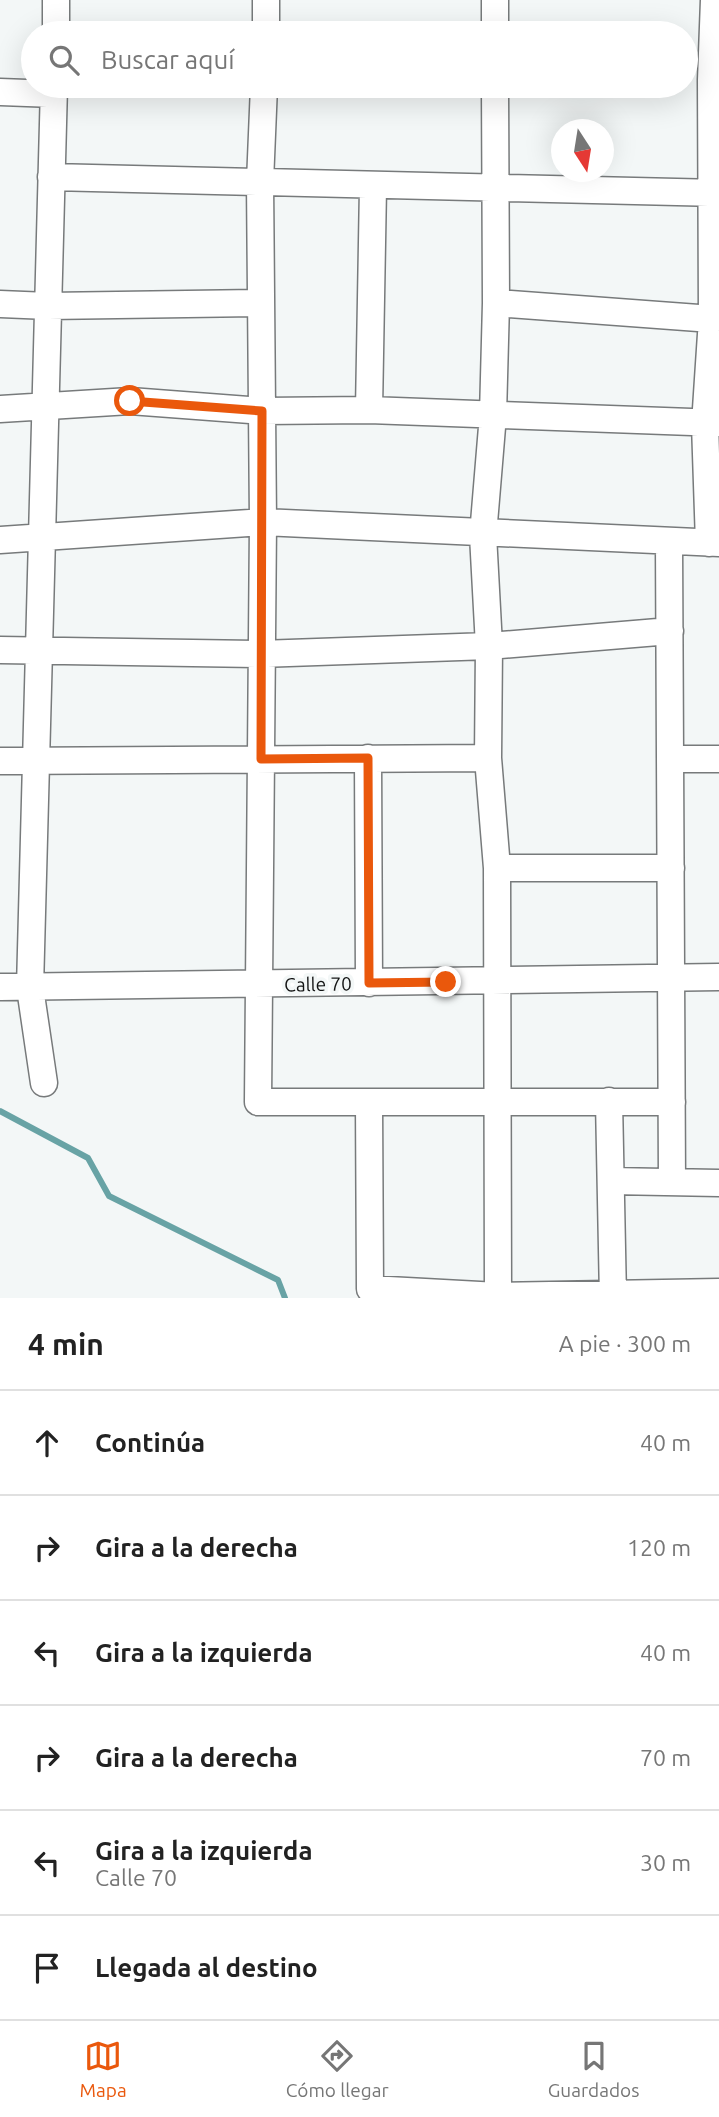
<!DOCTYPE html>
<html lang="es">
<head>
<meta charset="utf-8">
<style>
	:root { --surface:#fff; --page:#f2f2f2; --text:#222; --muted:#767676; --line:#e0e0e0; --accent:#ea580c }
	body { margin:0; font-family:Ubuntu,sans-serif; background:var(--page); color:var(--text) }
	.compass { position:absolute; left:551px; top:119px; width:63px; height:63px; border-radius:50%; background:var(--surface); box-shadow:0 7px 28px #0002; rotate:168deg }
	.stop { position:absolute; width:21px; height:21px; margin:-16px; border:5px solid #ea580c; border-radius:50%; background:#fff }
	.stop.end { background:#ea580c; border-color:#fff; box-shadow:0 2px 7px #0008 }
	.list { margin:0; padding:0; list-style:none }
	h2 { display:flex; justify-content:space-between; align-items:center; height:91px; margin:0; padding:0 28px; font-size:30px }
	h2 small { font-size:23px; font-weight:400; color:var(--muted) }
	.list li { display:grid; grid-template-columns:46px 1fr auto; gap:21px; align-items:center; box-sizing:border-box; height:105px; padding:0 28px; border-top:2px solid var(--line) }
	.list b { display:block; font-size:26px; white-space:nowrap }
	.list p { margin:0; font-size:23px; white-space:nowrap; color:var(--muted) }
	.list em { font-size:23px; font-style:normal; color:var(--muted) }
	.icon { flex:none; width:38px; height:38px; fill:none; stroke:currentColor; stroke-width:2; stroke-linecap:round; stroke-linejoin:round }
	.map { position:relative; flex:none; width:719px; height:1298px; overflow:hidden }
	.search { position:absolute; background:var(--surface); box-shadow:0 7px 28px #0002; left:21px; right:21px; top:21px; height:77px; display:flex; align-items:center; gap:18px; box-sizing:border-box; padding:0 24px; border-radius:38px; color:var(--muted); font-size:26px }
	.sheet { height:721px; background:var(--surface) }
	nav { display:flex; justify-content:space-around; align-items:center; box-sizing:border-box; height:98px; border-top:2px solid var(--line); background:var(--surface); font-size:19px; color:var(--muted) }
	nav a { display:grid; justify-items:center; gap:4px }
	nav .on { color:var(--accent) }
	.map>svg:first-child { display:block }
	.lines { fill:none; stroke-linecap:round; stroke-linejoin:round }
	.stream { stroke:#68a3a5; stroke-width:6 }
	.minor-casing { stroke:#777a7b; stroke-width:29 }
	.minor { stroke:#fff; stroke-width:26 }
	.route { stroke:#ea580c; stroke-width:9 }
	.labels { text-anchor:middle; stroke-width:7; stroke-linejoin:round; paint-order:stroke }
	.street-label { font-size:19px; fill:#131414; stroke:#f3f7f7 }
</style>
</head>
<body>
<div class="map">
<svg width="719" height="1298" viewBox="0 0 719 1298">
	<rect width="100%" height="100%" fill="#f3f7f7"/>
	<g class="lines">
		<path class="stream" d="M0 1111 88 1158 109 1196 278 1280 285 1298"/>
		<g class="minor-casing">
			<path id="minor" d="M495 0V33
				M56 33V0
				M266 33V0
				M264 86 260 182 263 522 258 1102H672
				M495 86 496 303 493 415 483 535 489 646 488 758 497 868 498 1298
				M0 92 54 94
				M51 177 719 193
				M496 303 712 319
				M0 304 48 306 261 303
				M0 409 130 401 262 411 369 410 719 423
				M369 410 373 187
				M0 540 263 522 719 543
				M669 542 672 1182
				M709 543 705 424 712 319 711 80 714 0
				M0 650 260 654 489 646 670 631
				M368 758 369 983
				M670 759H719
				M0 761 488 758
				M497 868H671
				M0 987 719 977
				M44 1083 30 988 54 86
				M609 1101 613 1298
				M369 1103 370 1289 498 1296 719 1292
				M611 1181 719 1183"/>
		</g>
		<use href="#minor" class="minor"/>
	</g>
	<g class="lines">
		<path class="route" d="M130 401 262 411 261 759 368 758 369 983 446 982"/>
	</g>
	<g class="labels">
		<g class="street-label">
			<text transform="translate(318 984) rotate(-1)" y="7">Calle 70</text>
		</g>
	</g>
</svg>
<svg class="compass" viewBox="-18 -18 36 36"><path d="M0-13l5 13h-10z" fill="#e53935"/><path d="M0 13l5-13h-10z" fill="#767676"/></svg>
<div class="stop" style="left:130px;top:401px"></div>
<div class="stop end" style="left:446px;top:982px"></div>
<div class="search"><svg class="icon" aria-label="search" viewBox="0 0 24 24"><circle cx="10" cy="10" r="6"/><path d="M15 15l6 6"/></svg>Buscar aquí</div>
</div>
<section class="sheet">
<h2>4 min<small>A pie · 300 m</small></h2>
<ul class="list">
<li><svg class="icon" aria-label="ahead" viewBox="0 0 24 24"><path d="M12 20V5M6 11l6-6 6 6"/></svg><div><b>Continúa</b></div><em>40 m</em></li>
<li><svg class="icon" aria-label="right" viewBox="0 0 24 24"><path d="M7 20v-9h11M14 6l5 5-5 5"/></svg><div><b>Gira a la derecha</b></div><em>120 m</em></li>
<li><svg class="icon" aria-label="left" viewBox="0 0 24 24"><path d="M17 20v-9H6M10 6l-5 5 5 5"/></svg><div><b>Gira a la izquierda</b></div><em>40 m</em></li>
<li><svg class="icon" aria-label="right" viewBox="0 0 24 24"><path d="M7 20v-9h11M14 6l5 5-5 5"/></svg><div><b>Gira a la derecha</b></div><em>70 m</em></li>
<li><svg class="icon" aria-label="left" viewBox="0 0 24 24"><path d="M17 20v-9H6M10 6l-5 5 5 5"/></svg><div><b>Gira a la izquierda</b><p>Calle 70</p></div><em>30 m</em></li>
<li><svg class="icon" aria-label="arrive" viewBox="0 0 24 24"><path d="M6 21V4h12l-3 4 3 4H6"/></svg><div><b>Llegada al destino</b></div></li>
</ul>
</section>
<nav>
<a class="on"><svg class="icon" aria-label="map" viewBox="0 0 24 24"><path d="M3 6l6-2 6 2 6-2v14l-6 2-6-2-6 2zM9 4v14M15 6v14"/></svg>Mapa</a>
<a><svg class="icon" aria-label="directions" viewBox="0 0 24 24"><path d="M12 3l9 9-9 9-9-9zM9 14v-3h6M13 9l2 2-2 2"/></svg>Cómo llegar</a>
<a><svg class="icon" aria-label="saved" viewBox="0 0 24 24"><path d="M7 4h10v16l-5-4-5 4z"/></svg>Guardados</a>
</nav>
</body>
</html>
